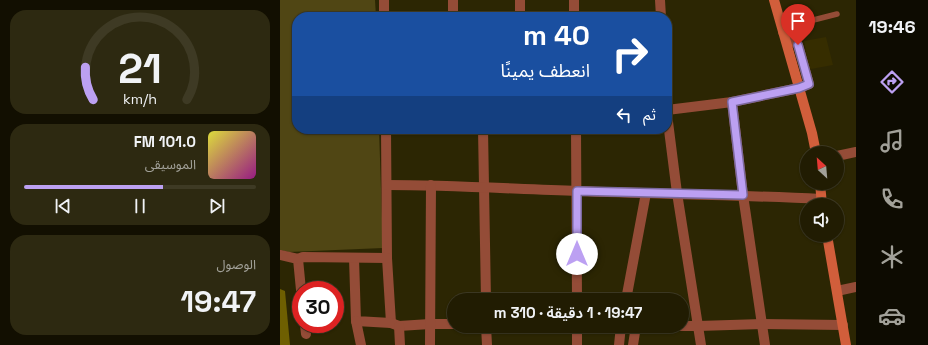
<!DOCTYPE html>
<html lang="ar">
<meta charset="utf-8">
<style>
:root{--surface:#211c02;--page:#2d2911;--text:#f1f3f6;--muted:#a2a199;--line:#3e3a24;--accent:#bca0f2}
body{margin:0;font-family:"Space Grotesk","Noto Sans Arabic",sans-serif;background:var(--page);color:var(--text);direction:rtl;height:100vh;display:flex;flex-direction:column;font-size:15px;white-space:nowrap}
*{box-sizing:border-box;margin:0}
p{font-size:13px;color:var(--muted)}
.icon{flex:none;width:22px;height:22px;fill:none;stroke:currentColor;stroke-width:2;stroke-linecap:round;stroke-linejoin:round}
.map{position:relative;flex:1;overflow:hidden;direction:ltr}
.drawer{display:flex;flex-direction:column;gap:10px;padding:10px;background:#120f01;width:280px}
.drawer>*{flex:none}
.top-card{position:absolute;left:12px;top:12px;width:380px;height:122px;border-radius:16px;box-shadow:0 1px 3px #0004,0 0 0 1px var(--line);direction:rtl;background:#1a4fa0;color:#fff;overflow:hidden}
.needle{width:26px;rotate:334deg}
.fabs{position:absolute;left:520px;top:146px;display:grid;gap:8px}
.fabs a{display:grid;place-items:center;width:44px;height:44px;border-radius:50%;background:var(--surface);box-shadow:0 1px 3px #0004,0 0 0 1px var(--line);font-size:20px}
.speed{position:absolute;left:12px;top:281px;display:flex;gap:8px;font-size:20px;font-weight:700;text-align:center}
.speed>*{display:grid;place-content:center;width:52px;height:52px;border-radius:50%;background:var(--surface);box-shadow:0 1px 3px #0004,0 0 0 1px var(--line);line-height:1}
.speed .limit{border:6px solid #d22;background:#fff;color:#111}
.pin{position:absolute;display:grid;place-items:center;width:34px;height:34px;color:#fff;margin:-41px -17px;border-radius:50% 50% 50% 0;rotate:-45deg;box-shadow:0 0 4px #0007}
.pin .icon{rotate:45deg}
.me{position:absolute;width:44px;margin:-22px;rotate:0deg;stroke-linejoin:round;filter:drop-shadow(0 0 3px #0008)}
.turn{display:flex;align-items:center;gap:14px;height:84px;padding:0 16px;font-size:18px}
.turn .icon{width:52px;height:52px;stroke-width:2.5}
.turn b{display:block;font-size:28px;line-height:34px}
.then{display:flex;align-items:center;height:38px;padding:0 16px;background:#0003;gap:8px;font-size:15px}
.big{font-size:30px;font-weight:600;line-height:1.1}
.drawer .tile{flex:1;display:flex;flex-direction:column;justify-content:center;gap:6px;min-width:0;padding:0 14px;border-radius:16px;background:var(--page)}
.drawer .dial{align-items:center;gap:0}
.dial svg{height:104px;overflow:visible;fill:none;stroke:var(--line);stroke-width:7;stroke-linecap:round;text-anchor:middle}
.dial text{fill:var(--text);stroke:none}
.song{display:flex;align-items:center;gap:12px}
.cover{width:48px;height:48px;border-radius:6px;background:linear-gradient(135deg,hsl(60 70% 55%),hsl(310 70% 35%))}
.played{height:4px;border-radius:2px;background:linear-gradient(90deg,var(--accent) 60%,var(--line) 60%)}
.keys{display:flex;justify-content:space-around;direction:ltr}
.trip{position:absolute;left:167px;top:293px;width:242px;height:40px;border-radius:20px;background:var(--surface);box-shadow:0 1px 3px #0004,0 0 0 1px var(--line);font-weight:600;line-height:40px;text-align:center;direction:rtl}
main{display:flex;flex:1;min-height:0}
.tab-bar{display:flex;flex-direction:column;width:72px;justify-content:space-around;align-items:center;background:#0d0b01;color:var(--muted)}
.tab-bar .icon{width:28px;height:28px}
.tab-bar .on{color:var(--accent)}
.tab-bar b{font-size:18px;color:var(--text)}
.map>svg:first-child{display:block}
.built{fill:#362d00}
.green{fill:#504614}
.forest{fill:#6e5f01}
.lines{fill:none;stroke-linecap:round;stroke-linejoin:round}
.lane{stroke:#944c37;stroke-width:5.5}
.street{stroke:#944c37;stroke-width:10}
.secondary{stroke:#d15e3b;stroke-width:10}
.route-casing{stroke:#7a689d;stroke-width:10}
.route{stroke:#bca0f2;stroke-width:7}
</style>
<main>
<nav class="tab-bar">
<b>19:46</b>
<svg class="icon on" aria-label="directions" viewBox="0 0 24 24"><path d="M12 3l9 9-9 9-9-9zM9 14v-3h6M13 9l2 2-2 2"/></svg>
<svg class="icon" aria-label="music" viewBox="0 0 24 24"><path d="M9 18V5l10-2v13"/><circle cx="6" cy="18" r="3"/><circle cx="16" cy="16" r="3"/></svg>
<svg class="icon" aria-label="phone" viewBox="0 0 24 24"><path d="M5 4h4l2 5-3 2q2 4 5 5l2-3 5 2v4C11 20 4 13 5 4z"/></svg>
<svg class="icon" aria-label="climate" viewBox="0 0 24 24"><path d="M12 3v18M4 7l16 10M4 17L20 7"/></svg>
<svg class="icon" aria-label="car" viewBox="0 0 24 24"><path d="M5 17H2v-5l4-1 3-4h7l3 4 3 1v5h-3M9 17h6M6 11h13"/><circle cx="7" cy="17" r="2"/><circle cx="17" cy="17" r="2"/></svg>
</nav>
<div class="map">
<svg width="576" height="345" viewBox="0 0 576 345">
<rect width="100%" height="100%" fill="#2c2603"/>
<polygon class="built" points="546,37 553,65 531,69 529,67 524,41"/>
<polygon class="green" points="0,0 95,0 96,17 17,17 17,129 99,129 103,248 9,252 0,250"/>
<polygon class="forest" points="0,289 5,291 10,345 0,345"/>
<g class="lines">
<polyline class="lane" points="502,28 557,14"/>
<g class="street">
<polyline points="104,0 104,17"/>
<polyline points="173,0 173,17"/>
<polyline points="240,0 240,17"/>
<polyline points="294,0 294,17"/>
<polyline points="380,0 381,17"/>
<polyline points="452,102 463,195 485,345"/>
<polyline points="387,110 452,102 519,88 529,84 518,45 503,32"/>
<polyline points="387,114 397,193 421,345"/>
<polyline points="106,129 107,258 111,323"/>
<polyline points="203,129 206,300"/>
<polyline points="296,129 297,300"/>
<polyline points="557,156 576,152"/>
<path d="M 107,185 C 171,185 234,189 298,191 C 379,194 460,195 541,199"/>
<polyline points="0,255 18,259 21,290"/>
<polyline points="74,258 76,321 111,323 119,326 150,324 174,324"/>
<polyline points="18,259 23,257 107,258"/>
<polyline points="557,291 576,287"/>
<polyline points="346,300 366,193"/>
<polyline points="76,321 81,345"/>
<polyline points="25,324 26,334"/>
<polyline points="119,326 120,345"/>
<polyline points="206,326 207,345"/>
<polyline points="354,326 418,326 482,324 563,325"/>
<polyline points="150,345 151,185"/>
<polyline points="297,345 297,326"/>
<polyline points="339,345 341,326"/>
<polyline points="353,345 356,326"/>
</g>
<g class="secondary">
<polyline points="494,0 532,133 536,153"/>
<polyline points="540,183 542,205"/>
<polyline points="547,235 566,345"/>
</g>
</g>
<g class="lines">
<g class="route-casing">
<polyline id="route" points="297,254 297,191 463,195 452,102 519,88 529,84 518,45"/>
</g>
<use href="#route" class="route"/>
</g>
</svg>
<div class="fabs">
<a><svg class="needle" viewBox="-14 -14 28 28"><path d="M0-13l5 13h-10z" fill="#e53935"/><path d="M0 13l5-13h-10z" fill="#a2a199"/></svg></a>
<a><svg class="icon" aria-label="sound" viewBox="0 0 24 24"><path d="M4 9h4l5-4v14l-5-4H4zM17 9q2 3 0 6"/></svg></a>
</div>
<div class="speed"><div class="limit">30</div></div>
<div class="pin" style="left:518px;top:45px;background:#d93025"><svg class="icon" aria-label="arrive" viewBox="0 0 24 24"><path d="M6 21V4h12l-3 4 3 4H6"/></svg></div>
<svg class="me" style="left:297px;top:254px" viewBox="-20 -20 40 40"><circle r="19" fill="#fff"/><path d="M0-13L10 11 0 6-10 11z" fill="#bca0f2"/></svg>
<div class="trip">19:47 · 1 دقيقة · 310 m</div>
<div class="top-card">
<div class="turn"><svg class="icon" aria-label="right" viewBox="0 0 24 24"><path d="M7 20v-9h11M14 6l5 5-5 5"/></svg><div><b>40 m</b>انعطف يمينًا</div></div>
<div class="then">ثم<svg class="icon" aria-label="left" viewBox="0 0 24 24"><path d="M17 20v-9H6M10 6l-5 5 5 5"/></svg></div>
</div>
</div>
<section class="drawer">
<div class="tile dial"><svg viewBox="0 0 100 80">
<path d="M14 69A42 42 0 1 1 86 69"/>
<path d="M14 69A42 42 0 0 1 8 44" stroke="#bca0f2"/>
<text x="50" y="56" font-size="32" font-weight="700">21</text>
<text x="50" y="72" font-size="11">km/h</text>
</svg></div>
<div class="tile">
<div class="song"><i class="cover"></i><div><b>101.0 FM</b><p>الموسيقى</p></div></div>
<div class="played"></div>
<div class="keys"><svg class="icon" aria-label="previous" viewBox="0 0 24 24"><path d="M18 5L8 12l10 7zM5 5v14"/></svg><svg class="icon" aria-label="pause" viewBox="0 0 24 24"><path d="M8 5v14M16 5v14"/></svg><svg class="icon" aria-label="next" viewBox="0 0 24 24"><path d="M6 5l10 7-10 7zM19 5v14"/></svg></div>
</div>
<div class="tile"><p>الوصول</p><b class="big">19:47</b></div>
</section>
</main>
